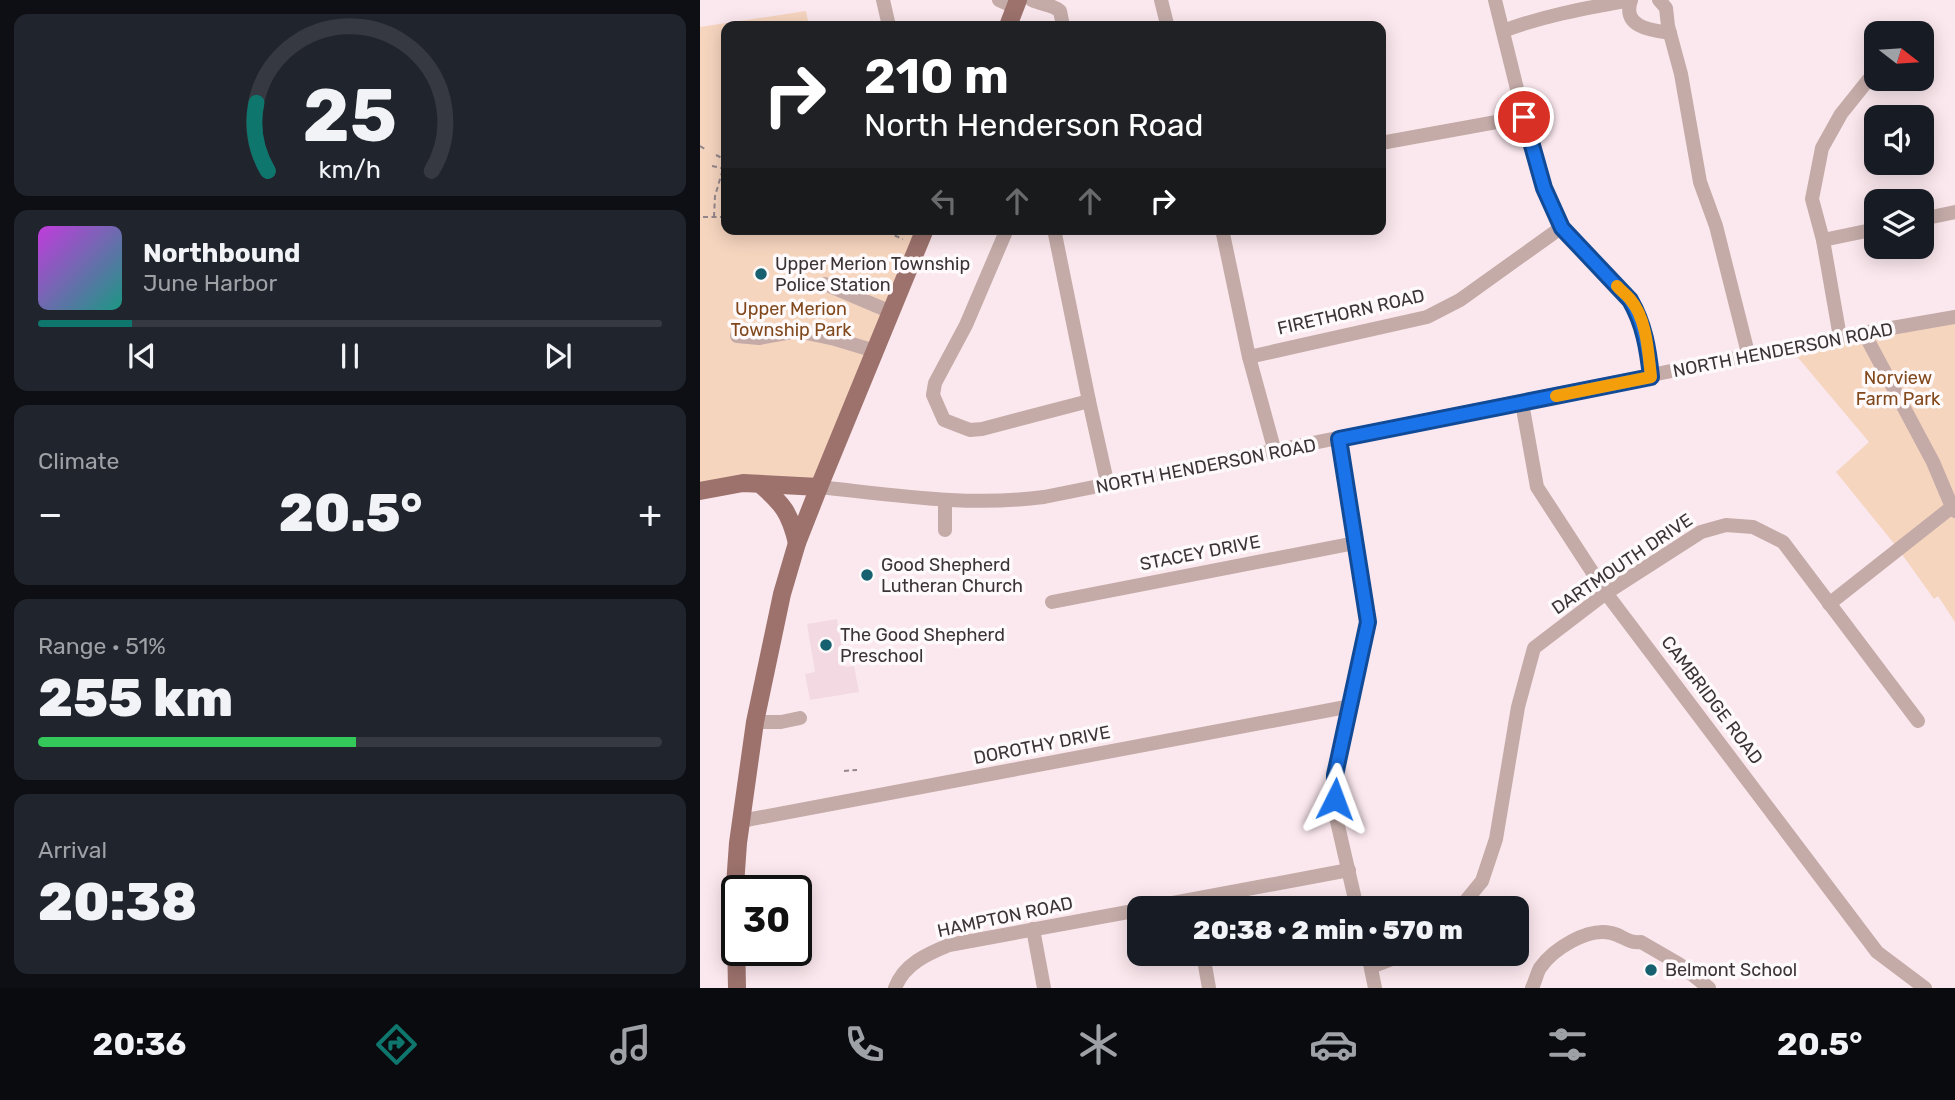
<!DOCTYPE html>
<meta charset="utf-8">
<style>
:root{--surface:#171b24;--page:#20242c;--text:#f1f3f6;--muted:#9ea1a6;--line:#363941;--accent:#0f766e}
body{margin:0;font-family:Rubik,sans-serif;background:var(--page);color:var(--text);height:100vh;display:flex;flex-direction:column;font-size:26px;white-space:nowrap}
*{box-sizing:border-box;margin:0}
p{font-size:23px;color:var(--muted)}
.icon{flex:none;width:38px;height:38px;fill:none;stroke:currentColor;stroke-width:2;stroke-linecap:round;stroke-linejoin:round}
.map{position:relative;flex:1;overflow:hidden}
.sheet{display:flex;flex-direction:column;gap:14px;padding:14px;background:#0d0f14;width:700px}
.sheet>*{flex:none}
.banner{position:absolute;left:21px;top:21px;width:665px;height:214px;border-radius:14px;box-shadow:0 4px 18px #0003;background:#202124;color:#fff;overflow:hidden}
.needle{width:46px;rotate:107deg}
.fabs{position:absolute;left:1164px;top:21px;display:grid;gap:14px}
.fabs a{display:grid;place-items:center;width:70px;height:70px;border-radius:14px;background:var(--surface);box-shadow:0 4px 18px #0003;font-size:35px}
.speed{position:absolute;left:21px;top:875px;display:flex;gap:14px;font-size:35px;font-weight:700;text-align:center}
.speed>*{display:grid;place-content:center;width:91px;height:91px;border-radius:50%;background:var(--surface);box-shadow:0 4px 18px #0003;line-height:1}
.speed .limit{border:4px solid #111;border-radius:10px;background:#fff;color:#111}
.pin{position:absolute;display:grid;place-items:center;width:60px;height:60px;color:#fff;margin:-30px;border:4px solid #fff;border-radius:50%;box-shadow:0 2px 7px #0007}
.me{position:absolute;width:77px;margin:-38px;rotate:3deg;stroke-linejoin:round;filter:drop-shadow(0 0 5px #0008)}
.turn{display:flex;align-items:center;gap:24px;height:147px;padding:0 28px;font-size:32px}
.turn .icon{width:91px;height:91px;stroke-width:2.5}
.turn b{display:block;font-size:49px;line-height:60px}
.lanes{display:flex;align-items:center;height:66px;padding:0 28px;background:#0003;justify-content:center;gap:35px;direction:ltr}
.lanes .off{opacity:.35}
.big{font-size:52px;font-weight:800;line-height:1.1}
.sheet .card{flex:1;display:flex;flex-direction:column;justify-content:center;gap:10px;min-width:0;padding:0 24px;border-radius:14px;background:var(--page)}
.sheet .dial{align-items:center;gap:0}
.dial svg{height:182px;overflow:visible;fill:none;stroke:var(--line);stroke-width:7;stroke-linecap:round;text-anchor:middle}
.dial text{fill:var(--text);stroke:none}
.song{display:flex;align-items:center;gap:21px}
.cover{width:84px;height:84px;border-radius:10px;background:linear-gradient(135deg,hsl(290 70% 55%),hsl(170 70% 35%))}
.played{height:7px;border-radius:4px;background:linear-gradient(90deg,var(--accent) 15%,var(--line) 15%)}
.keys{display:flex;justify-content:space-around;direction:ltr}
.heat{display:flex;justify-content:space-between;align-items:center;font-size:38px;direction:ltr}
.charge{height:10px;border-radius:5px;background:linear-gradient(90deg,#34c759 51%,var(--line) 0)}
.trip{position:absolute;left:427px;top:896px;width:402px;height:70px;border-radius:14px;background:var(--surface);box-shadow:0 4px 18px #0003;font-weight:800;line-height:70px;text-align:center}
.tab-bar{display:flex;height:112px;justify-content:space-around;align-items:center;background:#090b0e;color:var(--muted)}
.tab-bar .icon{width:49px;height:49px}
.tab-bar .active{color:var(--accent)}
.tab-bar b{font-size:32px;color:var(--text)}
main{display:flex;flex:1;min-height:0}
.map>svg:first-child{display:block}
.built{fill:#f3dae2}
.green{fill:#f6d5bf}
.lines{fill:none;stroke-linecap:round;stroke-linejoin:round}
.path{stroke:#94878b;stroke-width:2;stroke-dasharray:5 3.5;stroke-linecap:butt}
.minor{stroke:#c4aba8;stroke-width:14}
.major{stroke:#9d726d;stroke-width:18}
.route-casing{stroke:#114b97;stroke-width:18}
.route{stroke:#1a73e8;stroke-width:12}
.slow{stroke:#f59e0b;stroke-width:12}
.poi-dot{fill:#17606f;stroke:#fefafb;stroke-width:2.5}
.labels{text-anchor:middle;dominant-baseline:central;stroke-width:7;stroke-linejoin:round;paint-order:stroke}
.poi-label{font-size:18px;fill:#3b3436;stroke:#fefafb;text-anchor:start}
.park-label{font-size:18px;fill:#80481c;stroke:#fefafb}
.street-label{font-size:18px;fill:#3b3436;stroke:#fefafb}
</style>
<main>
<section class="sheet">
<div class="card dial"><svg viewBox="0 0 100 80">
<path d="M14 69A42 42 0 1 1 86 69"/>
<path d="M14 69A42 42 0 0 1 9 39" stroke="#0f766e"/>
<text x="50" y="56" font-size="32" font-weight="700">25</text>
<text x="50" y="72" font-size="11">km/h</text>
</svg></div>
<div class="card">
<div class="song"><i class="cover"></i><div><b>Northbound</b><p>June Harbor</p></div></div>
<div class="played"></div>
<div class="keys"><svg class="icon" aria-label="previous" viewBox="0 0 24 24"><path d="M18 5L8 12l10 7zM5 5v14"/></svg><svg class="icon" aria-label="pause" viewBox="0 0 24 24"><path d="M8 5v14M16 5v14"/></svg><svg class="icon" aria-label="next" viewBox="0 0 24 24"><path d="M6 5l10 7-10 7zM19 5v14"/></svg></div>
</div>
<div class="card"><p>Climate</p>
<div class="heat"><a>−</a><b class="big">20.5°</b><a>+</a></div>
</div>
<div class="card"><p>Range · 51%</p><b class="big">255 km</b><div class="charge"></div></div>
<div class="card"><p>Arrival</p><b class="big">20:38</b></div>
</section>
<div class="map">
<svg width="1255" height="988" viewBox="0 0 1255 988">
<rect width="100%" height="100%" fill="#fbe8ee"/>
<polygon class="built" points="137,619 145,667 154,666 159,692 110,700 105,674 115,672 107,624"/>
<g class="green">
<polygon points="106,11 109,26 26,26 26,229 225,229 119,487 0,491 0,27"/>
<polygon points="1255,318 1255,622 1238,596 1234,599 1196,546 1136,472 1169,442 1090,348"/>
</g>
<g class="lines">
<g class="path">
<polyline points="0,146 5,149"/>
<polyline points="16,155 26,160"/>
<polyline points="12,166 26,169"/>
<polyline points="3,217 21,217 26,214"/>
<polyline points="14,217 15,196 23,169"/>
<polyline points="179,229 203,239"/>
<polyline points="144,771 157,770"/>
</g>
<g class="minor">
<polyline points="183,0 189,26"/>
<polyline points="299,0 315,7"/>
<path d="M 332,0 C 342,5 352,4 360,11 L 363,26"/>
<polyline points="461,0 467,24"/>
<polyline points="795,0 824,117 849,202 862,227 931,300 946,337 951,377"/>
<path d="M 931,0 C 922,27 950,30 970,33"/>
<polyline points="959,0 966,8 968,26 981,74 1000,182 1016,226 1049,357"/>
<path d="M 803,31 C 845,15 887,8 931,0"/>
<polyline points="681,143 824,117"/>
<polyline points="1222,219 1255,212"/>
<polyline points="307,229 266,325 235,383 233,395 244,420 270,430 282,429 389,401 354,229"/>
<polyline points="522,229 549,357 575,452"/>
<polyline points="1123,240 1176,229"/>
<polyline points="125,284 191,312"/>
<polyline points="1164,333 1233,462 1252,507"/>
<polyline points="37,336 59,338 97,331 135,339 175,351"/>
<polyline points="1140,337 1123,240 1112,199 1122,148 1141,114 1169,79"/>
<polyline points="549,357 727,317 760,300 862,227"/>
<polyline points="389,401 408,486"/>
<polyline points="822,403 837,487 906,593 1177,952 1225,988"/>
<polyline points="639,439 668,623 635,775 636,817 657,908"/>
<path d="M 119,487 C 195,495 268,507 344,497 L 1140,337 L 1255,317"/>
<polyline points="245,501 245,530"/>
<polyline points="352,602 655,543"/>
<polyline points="1129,604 1252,507 1255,511"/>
<polyline points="55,722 81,722 100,718"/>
<polyline points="41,821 651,706"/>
<polyline points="446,908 649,870"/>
<polyline points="760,908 782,881 796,839 818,707 834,648 906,593 1001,532 1026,525 1053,527 1083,542 1218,721"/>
<polyline points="333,929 344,988"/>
<polyline points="503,954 509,988"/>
<polyline points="668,954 675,988"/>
<polyline points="671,967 705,954"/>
<path d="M 195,988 C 204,964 227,954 249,945 L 439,910"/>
<path d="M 832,988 C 835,982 837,973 840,968 C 853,949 888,927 911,933 C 922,935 929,944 941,942 L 979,964 L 1009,988"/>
</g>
<g class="major">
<polyline points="308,26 318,0"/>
<path d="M 60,484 C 83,504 90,513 97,543"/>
<polyline points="0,491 43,483 119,487"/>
<polyline points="37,988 35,885 38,843 55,722 82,594 97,543 119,487 225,229"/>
</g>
</g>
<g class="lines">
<g class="route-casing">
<path id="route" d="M 635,799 L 635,775 L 668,622 L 639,439 L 951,377 C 948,349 944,324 930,300 L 862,228 L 844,188 L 824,117"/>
</g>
<use href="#route" class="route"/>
<path class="slow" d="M 856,396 L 951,377 C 948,351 947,319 930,299 C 926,294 921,291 917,286"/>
</g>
<g class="poi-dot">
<circle cx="61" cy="274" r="7"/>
<circle cx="167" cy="575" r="7"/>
<circle cx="126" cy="645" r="7"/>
<circle cx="951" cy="970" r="7"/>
</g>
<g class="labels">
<g class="poi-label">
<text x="75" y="264">Upper Merion Township<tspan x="75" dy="21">Police Station</tspan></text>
<text x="181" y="565">Good Shepherd<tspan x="181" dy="21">Lutheran Church</tspan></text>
<text x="140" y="635">The Good Shepherd<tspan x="140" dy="21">Preschool</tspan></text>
<text x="965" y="970">Belmont School</text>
</g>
<g class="park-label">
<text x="91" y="309">Upper Merion<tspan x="91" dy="21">Township Park</tspan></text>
<text x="1198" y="378">Norview<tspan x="1198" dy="21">Farm Park</tspan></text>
</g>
<g class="street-label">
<text transform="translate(651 312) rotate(-13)">FIRETHORN ROAD</text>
<text transform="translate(1083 350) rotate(-11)">NORTH HENDERSON ROAD</text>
<text transform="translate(506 466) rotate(-11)">NORTH HENDERSON ROAD</text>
<text transform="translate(500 553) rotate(-11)">STACEY DRIVE</text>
<text transform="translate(922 564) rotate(-34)">DARTMOUTH DRIVE</text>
<text transform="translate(1012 700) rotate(53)">CAMBRIDGE ROAD</text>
<text transform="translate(342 745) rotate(-11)">DOROTHY DRIVE</text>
<text transform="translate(305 917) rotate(-12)">HAMPTON ROAD</text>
</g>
</g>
</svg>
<div class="fabs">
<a><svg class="needle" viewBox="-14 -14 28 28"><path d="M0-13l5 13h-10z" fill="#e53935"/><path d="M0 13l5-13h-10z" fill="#9ea1a6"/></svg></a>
<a><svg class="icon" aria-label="sound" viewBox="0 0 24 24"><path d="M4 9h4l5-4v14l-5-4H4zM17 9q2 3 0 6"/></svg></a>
<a><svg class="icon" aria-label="layers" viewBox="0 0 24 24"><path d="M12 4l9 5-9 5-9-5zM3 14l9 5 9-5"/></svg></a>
</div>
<div class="speed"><div class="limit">30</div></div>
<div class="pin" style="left:824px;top:117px;background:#d93025"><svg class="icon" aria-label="arrive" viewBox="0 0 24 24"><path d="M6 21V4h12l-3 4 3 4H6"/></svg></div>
<svg class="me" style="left:635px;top:799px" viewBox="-20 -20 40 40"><path d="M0-17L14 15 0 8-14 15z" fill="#1a73e8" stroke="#fff" stroke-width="4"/></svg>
<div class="trip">20:38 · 2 min · 570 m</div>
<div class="banner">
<div class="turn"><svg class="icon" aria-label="right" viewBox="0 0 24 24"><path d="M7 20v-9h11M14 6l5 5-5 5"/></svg><div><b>210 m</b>North Henderson Road</div></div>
<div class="lanes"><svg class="icon off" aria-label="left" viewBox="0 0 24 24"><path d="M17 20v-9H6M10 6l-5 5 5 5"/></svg><svg class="icon off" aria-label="ahead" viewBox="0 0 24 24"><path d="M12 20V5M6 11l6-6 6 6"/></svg><svg class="icon off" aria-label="ahead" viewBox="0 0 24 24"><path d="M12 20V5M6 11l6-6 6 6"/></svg><svg class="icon" aria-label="right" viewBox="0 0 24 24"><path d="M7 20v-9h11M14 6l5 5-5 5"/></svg></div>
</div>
</div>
</main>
<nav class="tab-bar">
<b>20:36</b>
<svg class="icon active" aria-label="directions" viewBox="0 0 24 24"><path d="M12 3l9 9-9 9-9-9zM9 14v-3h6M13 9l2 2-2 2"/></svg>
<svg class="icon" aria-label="music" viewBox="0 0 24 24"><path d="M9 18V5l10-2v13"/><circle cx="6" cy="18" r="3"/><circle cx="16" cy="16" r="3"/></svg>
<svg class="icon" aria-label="phone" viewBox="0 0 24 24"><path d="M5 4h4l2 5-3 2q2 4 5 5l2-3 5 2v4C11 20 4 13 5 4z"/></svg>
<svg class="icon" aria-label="climate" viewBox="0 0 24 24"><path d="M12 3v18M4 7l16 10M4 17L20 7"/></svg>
<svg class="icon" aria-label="car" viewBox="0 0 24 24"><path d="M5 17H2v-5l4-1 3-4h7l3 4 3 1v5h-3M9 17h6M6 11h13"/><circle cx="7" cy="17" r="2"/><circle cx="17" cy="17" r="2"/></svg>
<svg class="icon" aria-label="filters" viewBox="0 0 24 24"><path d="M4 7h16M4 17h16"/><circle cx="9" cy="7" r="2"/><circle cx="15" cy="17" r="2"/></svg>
<b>20.5°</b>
</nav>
